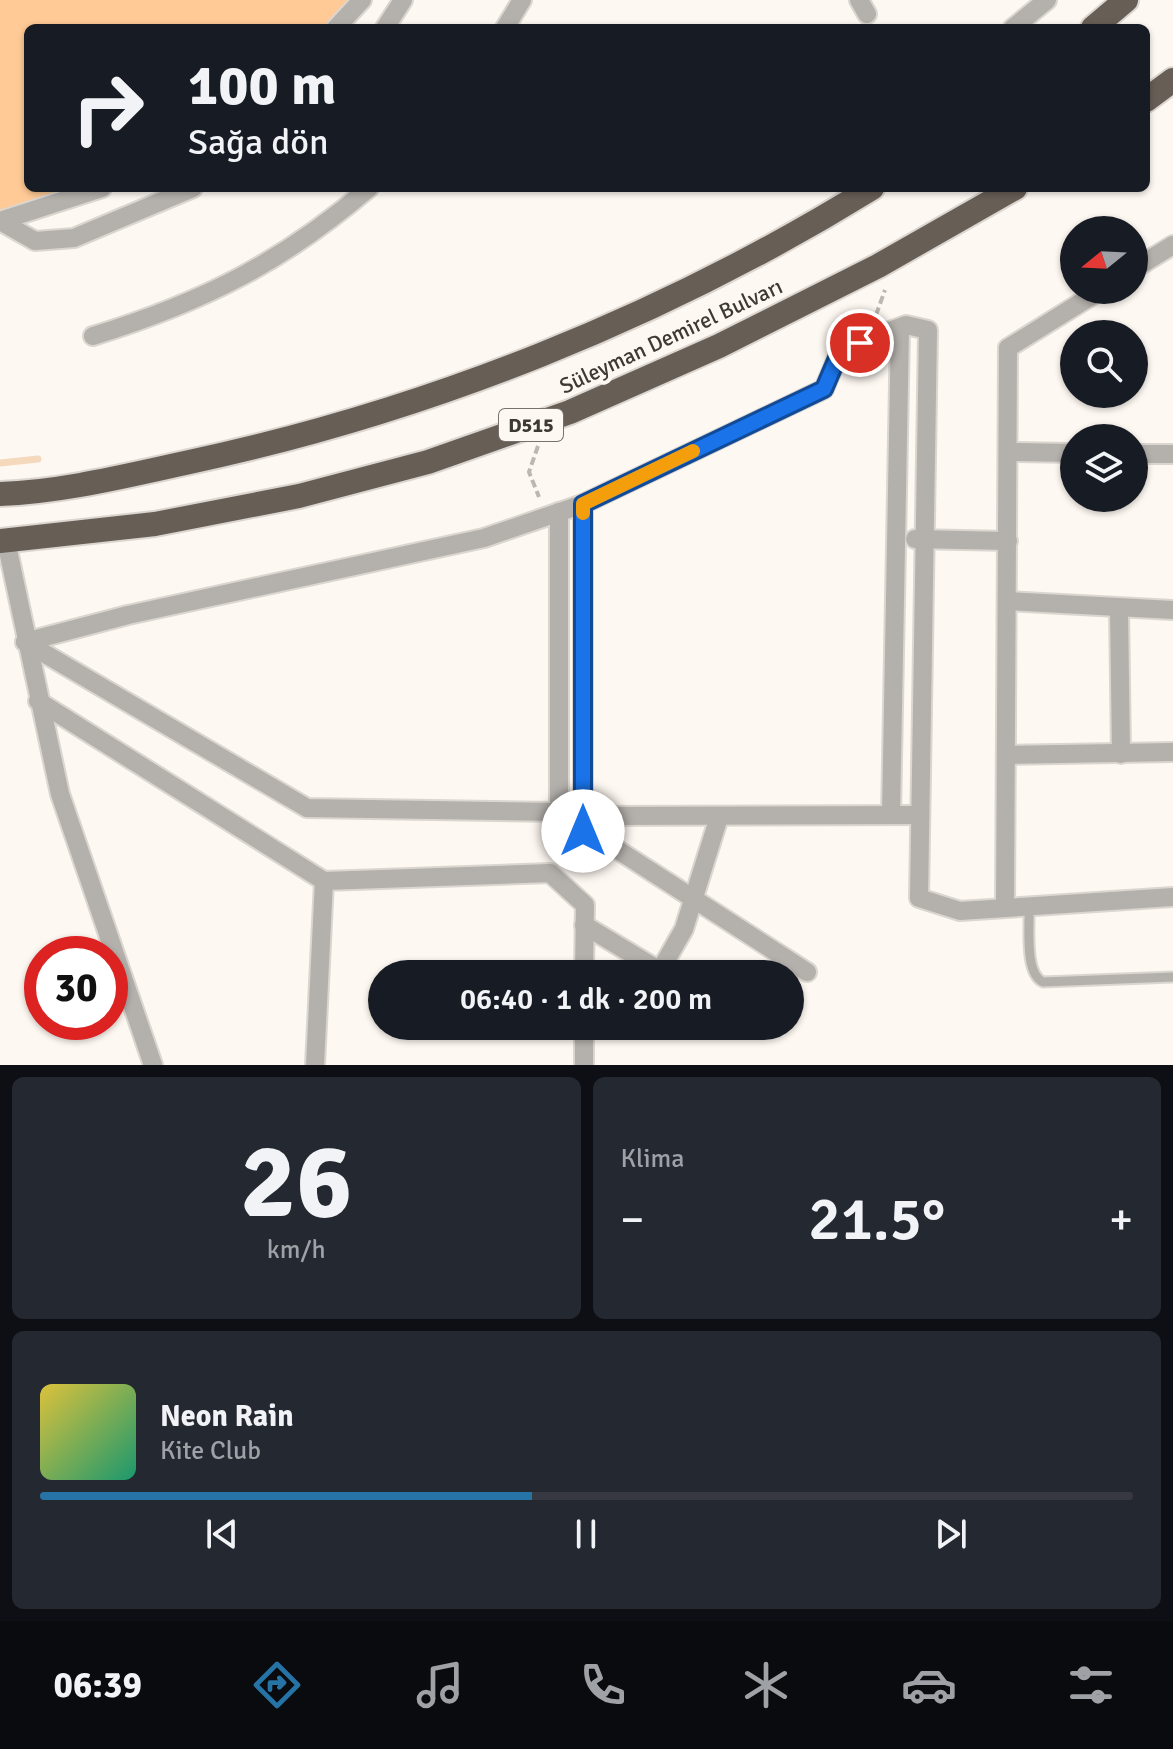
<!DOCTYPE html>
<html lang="tr">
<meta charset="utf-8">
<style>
:root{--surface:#171b24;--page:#242831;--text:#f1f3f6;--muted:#9ea1a6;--line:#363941;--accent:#2673a5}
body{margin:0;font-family:Signika,sans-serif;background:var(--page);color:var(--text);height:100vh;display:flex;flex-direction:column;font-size:30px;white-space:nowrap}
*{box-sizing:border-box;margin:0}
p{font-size:26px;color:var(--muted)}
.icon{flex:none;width:44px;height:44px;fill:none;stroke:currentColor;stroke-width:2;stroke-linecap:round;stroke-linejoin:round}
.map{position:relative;height:1065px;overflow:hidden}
.sheet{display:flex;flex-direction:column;gap:12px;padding:12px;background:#0d0f14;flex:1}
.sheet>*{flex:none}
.guide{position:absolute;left:24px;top:24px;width:1126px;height:168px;border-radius:12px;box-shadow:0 2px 6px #0004;background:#171b24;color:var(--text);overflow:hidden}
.needle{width:52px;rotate:252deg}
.controls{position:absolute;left:1060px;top:216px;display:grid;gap:16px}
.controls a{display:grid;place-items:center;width:88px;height:88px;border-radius:50%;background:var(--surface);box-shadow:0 2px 6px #0004;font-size:40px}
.speed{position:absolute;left:24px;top:936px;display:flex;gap:16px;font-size:40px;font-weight:700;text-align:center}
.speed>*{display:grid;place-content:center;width:104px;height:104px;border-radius:50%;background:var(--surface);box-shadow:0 2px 6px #0004;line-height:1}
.speed .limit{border:12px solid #d22;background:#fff;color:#111}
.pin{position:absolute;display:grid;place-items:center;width:68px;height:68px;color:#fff;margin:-34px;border:4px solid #fff;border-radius:50%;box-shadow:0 2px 8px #0007}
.me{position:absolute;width:88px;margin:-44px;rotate:0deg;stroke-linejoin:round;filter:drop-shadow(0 0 6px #0008)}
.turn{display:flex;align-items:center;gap:28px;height:168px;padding:0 32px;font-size:36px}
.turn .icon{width:104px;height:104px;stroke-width:2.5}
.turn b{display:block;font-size:56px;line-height:68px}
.big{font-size:60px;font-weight:600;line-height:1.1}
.sheet .widget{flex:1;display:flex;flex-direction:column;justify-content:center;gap:12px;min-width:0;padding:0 28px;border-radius:12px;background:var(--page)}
.sheet .dial{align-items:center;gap:0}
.dial b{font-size:104px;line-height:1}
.song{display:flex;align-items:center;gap:24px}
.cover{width:96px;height:96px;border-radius:12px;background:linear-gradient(135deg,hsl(50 70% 55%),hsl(160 70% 35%))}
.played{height:8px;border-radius:4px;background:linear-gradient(90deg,var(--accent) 45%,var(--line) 45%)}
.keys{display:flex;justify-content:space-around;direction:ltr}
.heat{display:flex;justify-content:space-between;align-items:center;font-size:44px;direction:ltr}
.sheet .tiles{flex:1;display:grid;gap:12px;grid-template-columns:1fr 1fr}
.widget:last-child{grid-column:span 2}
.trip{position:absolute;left:368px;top:960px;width:436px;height:80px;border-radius:40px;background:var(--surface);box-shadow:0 2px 6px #0004;font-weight:600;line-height:80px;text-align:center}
.tabs{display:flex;height:128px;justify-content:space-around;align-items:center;background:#090b0e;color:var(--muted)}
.tabs .icon{width:56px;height:56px}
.tabs .active{color:var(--accent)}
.tabs b{font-size:36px;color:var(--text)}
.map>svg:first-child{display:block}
.green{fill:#ffca96}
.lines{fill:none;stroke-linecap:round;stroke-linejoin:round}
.stream{stroke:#f5d9bd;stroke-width:7}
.lane-casing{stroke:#dbd6d0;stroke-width:13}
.street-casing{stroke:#dbd6d0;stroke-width:22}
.highway-casing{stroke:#dbd6d0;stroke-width:28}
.path{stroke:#bcb7b2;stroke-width:4;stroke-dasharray:8 4;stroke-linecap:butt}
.lane{stroke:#b4b0ac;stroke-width:9}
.street{stroke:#b4b0ac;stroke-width:18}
.highway{stroke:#675e56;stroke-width:24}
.route-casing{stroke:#114b97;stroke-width:20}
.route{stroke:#1a73e8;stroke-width:14}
.slow{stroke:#f59e0b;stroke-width:14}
.labels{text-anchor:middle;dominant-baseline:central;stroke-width:8;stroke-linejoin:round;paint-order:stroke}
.shield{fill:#fef8f2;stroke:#77726e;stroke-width:2}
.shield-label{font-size:20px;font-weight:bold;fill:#3d3935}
.street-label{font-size:22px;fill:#3d3935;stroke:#fef8f2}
</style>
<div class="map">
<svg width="1173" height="1065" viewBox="0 0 1173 1065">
<rect width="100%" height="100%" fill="#fef8f2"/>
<polygon class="green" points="0,0 362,0 336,28 28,28 28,188 102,188 0,221"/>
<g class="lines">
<polyline class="stream" points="0,463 38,459"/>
<g class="lane-casing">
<path id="lane" d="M 1029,906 C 1030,926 1024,973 1043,982 L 1173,977"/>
</g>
<g class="street-casing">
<g id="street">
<polyline points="859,0 867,14"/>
<polyline points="336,28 362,0"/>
<polyline points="385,28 403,0"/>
<polyline points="505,28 522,0"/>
<polyline points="1013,28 1047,0"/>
<polyline points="0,221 35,241 74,238 193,188"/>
<polyline points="0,221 102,188"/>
<polyline points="1134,269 1173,245"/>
<path d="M 93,336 C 203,302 281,263 369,188"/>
<polyline points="1008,452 1074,453"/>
<polyline points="1134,454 1173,454"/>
<polyline points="583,504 583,824"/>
<polyline points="559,512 559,812"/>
<polyline points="915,539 1008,541"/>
<polyline points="6,541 60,794 153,1065"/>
<polyline points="1007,601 1173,610"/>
<polyline points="1119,608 1121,754"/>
<polyline points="25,642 128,615 484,538 583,504 824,389 841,349 906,325 928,330 919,898 960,911 1173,897"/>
<polyline points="25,642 307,808 559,812 807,972"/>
<polyline points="38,701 324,881 550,873 585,905 584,974"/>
<polyline points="1006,755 1173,752"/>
<polyline points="891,815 900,329"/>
<polyline points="583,816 920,815"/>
<polyline points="1005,908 1008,348 1101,290"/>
<polyline points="584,925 660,971 684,929 719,817"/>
<polyline points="584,1026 584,1065"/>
<polyline points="315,1065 324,881"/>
</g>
</g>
<g class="highway-casing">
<g id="highway">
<polyline points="1093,28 1126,0"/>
<polyline points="1146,100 1173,80"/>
<path d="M 0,494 C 61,492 125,476 185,463 C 426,412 662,318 872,188"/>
<polyline points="0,541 155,524 299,496 428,462 570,412 719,346 878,266 1015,188"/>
</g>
</g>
<g class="path">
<polyline points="876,315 885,290"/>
<polyline points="538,446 529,472 539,497"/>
</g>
<use href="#lane" class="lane"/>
<use href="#street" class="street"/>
<use href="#highway" class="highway"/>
</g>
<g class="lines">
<g class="route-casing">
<polyline id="route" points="583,831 583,504 824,389 841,349 860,343"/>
</g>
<use href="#route" class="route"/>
<polyline class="slow" points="583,513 583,504 693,451"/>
</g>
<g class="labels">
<rect class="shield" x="499" y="409" width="64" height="32" rx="6"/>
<g class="shield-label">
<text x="531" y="425">D515</text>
</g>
<g class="street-label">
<text transform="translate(671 336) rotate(-25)">Süleyman Demirel Bulvarı</text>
</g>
</g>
</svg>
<div class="controls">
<a><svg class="needle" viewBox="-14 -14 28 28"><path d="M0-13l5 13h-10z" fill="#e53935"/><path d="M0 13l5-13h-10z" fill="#9ea1a6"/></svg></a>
<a><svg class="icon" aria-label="search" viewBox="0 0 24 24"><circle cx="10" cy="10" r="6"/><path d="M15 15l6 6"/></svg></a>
<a><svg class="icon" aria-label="layers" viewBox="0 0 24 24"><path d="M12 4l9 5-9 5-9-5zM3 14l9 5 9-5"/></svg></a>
</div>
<div class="speed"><div class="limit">30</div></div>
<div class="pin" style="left:860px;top:343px;background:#d93025"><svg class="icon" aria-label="arrive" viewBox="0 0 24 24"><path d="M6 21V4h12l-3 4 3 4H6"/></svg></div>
<svg class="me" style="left:583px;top:831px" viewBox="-20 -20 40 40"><circle r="19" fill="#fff"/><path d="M0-13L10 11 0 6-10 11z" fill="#1a73e8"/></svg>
<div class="trip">06:40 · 1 dk · 200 m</div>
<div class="guide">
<div class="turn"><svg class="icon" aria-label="right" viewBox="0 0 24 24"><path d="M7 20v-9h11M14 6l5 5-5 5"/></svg><div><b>100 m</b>Sağa dön</div></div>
</div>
</div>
<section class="sheet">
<div class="tiles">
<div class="widget dial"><b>26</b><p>km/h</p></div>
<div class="widget"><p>Klima</p>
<div class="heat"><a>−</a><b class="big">21.5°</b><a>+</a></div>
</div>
<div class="widget">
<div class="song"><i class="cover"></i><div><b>Neon Rain</b><p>Kite Club</p></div></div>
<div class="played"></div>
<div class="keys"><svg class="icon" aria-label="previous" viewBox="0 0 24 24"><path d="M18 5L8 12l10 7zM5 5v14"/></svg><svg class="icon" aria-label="pause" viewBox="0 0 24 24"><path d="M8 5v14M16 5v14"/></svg><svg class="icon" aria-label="next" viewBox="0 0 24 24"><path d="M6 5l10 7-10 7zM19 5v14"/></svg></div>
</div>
</div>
</section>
<nav class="tabs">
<b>06:39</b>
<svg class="icon active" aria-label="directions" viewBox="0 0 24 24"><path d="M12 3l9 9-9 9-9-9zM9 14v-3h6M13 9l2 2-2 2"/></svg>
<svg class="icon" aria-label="music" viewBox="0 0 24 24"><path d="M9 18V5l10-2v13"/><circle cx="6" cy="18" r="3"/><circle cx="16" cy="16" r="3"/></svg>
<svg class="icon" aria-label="phone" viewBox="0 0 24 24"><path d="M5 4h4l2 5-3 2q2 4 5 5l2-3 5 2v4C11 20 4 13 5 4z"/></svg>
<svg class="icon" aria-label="climate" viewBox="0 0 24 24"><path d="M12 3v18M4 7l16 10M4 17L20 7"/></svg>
<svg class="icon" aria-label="car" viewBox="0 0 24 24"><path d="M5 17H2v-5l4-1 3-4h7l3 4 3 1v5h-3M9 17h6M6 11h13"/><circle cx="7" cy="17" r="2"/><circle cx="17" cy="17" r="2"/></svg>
<svg class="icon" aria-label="filters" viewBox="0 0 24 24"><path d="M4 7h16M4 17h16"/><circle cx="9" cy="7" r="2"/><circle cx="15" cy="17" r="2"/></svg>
</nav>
